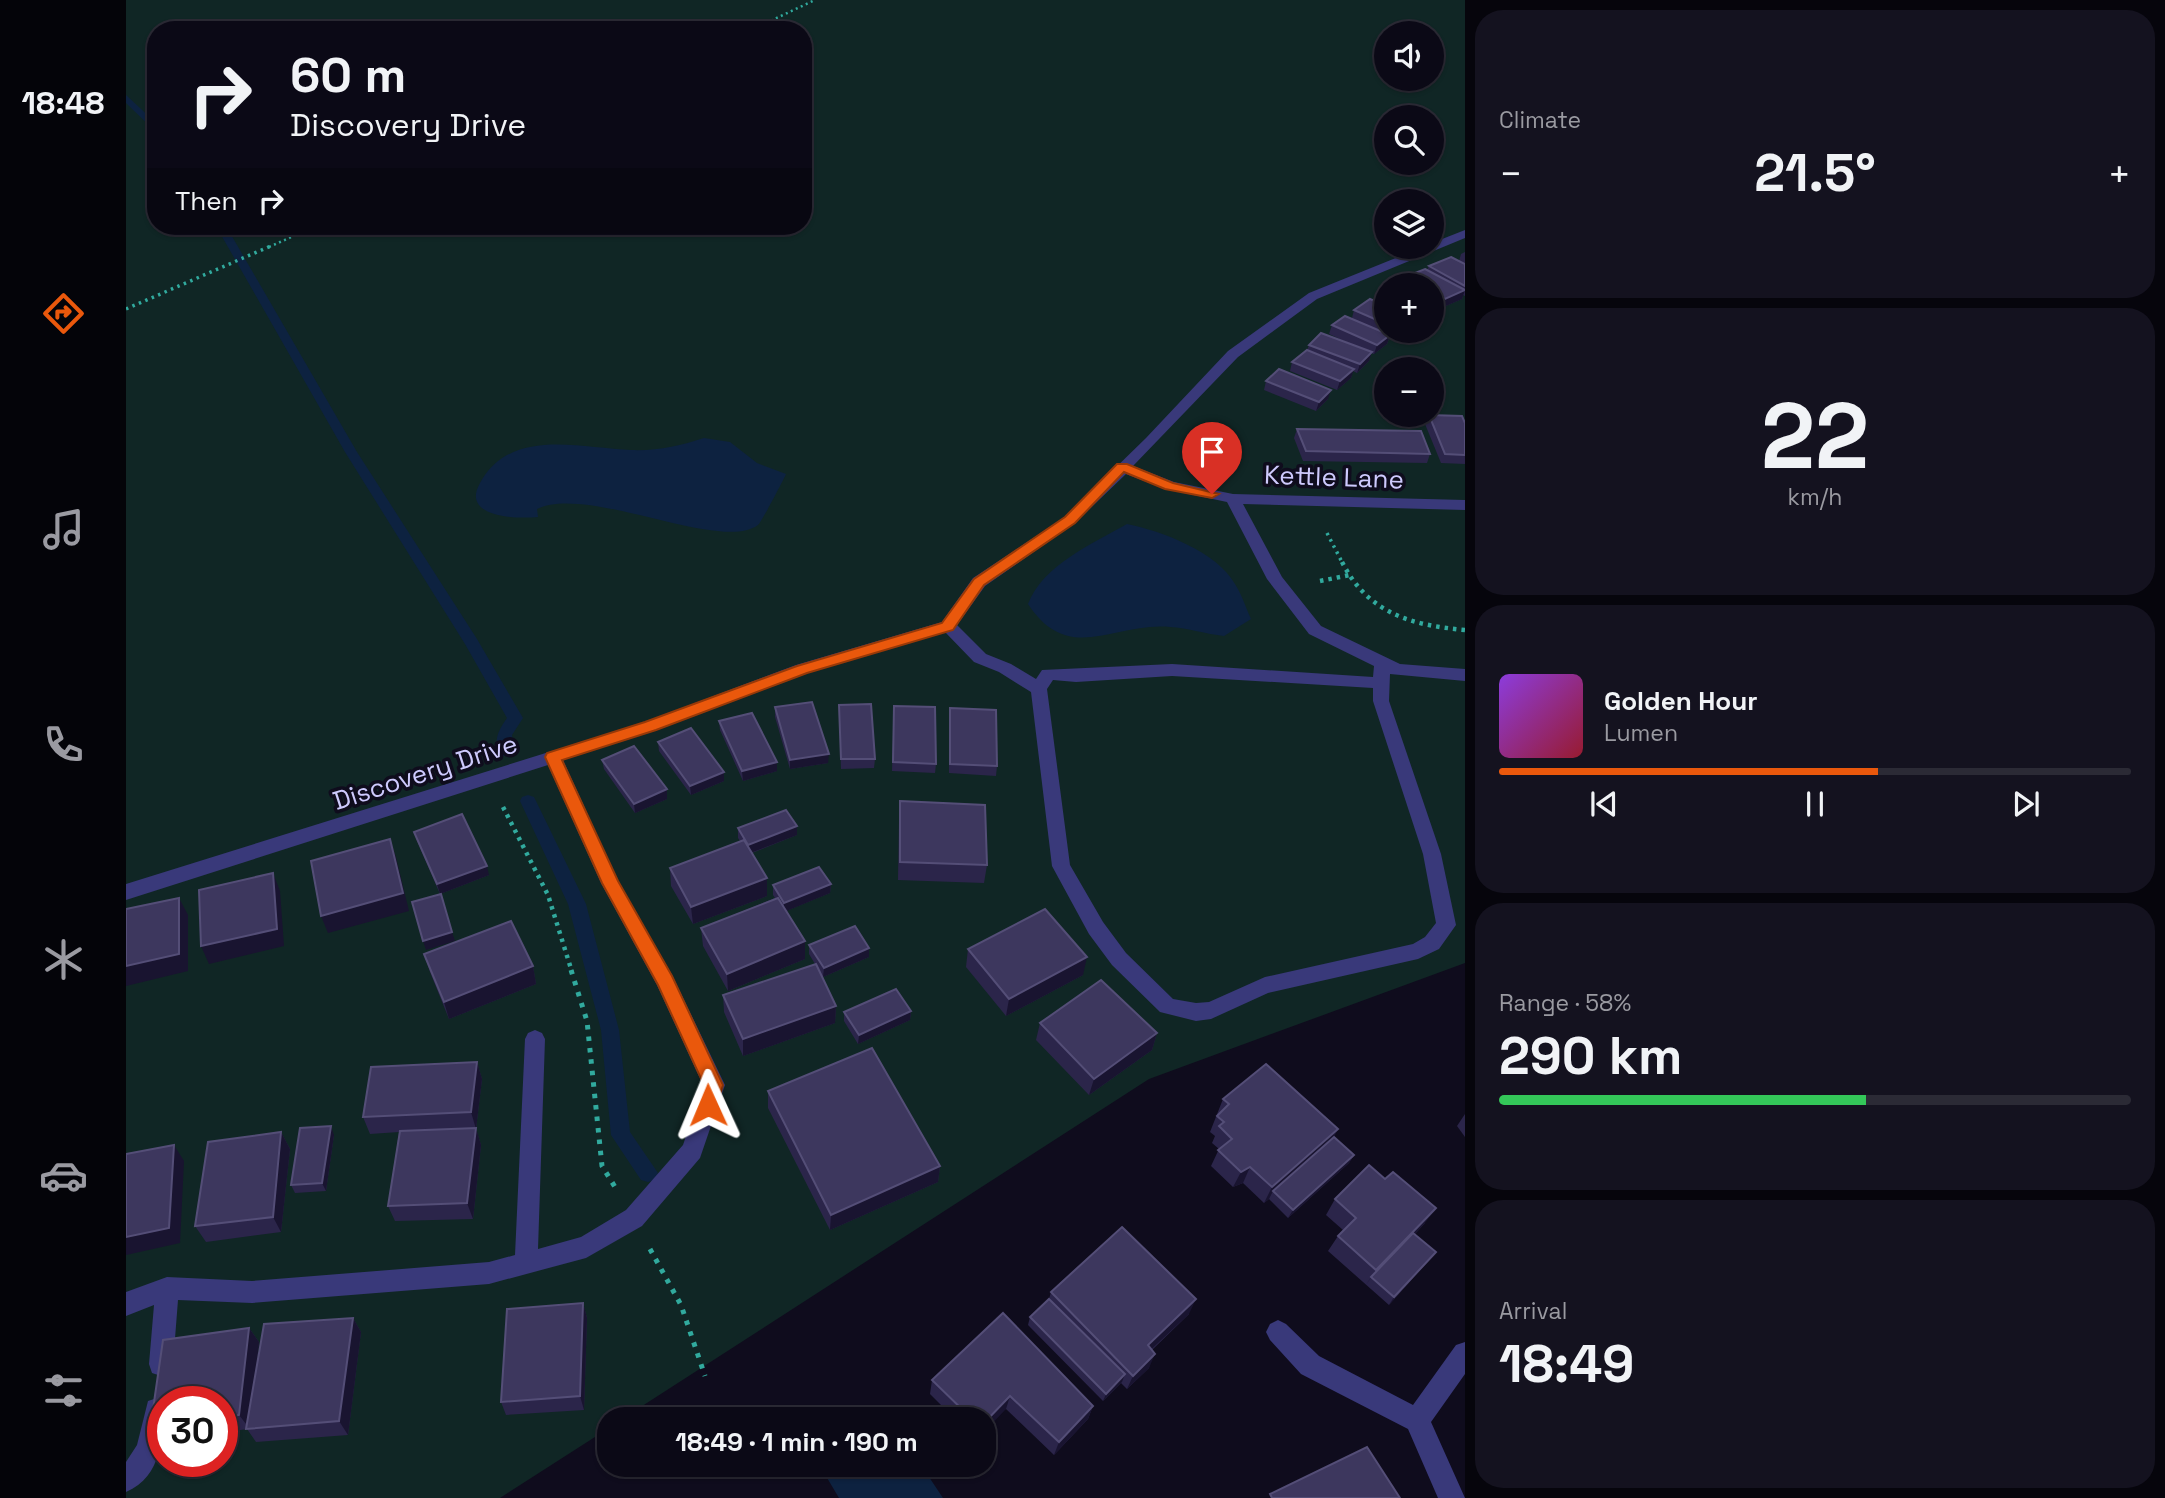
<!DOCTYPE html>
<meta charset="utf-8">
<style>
:root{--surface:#0b0916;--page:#14121f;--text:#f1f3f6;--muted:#9a9aa1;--line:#2b2a35;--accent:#ea580c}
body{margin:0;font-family:"Space Grotesk",sans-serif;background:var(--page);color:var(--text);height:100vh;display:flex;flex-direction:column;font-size:26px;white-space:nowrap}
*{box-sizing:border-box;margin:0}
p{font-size:23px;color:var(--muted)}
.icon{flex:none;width:38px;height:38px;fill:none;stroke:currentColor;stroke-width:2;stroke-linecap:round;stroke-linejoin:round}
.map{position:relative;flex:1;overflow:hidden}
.details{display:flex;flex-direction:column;gap:10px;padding:10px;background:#06050c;width:700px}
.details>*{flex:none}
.banner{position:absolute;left:21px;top:21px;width:665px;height:214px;border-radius:28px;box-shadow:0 2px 5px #0004,0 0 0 2px var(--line);background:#0b0916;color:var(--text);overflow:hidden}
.buttons{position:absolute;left:1248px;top:21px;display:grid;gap:14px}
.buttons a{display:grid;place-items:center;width:70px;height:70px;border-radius:50%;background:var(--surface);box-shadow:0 2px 5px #0004,0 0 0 2px var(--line);font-size:35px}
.speed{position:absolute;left:21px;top:1386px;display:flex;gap:14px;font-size:35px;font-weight:700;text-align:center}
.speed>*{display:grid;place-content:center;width:91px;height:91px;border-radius:50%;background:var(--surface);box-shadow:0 2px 5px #0004,0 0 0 2px var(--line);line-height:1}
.speed .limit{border:10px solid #d22;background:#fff;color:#111}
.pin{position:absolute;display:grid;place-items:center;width:60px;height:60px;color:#fff;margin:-72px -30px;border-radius:50% 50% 50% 0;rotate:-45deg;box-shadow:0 0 7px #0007}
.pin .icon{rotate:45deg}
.me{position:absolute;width:77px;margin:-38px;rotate:359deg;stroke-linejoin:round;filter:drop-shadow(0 0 5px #0008)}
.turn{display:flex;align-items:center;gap:24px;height:147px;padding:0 28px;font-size:32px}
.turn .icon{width:91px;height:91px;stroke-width:2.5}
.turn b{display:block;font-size:49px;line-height:60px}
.then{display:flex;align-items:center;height:66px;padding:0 28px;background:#0003;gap:14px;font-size:26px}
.big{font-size:52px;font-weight:700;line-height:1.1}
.details .tile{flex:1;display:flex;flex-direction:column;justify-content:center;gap:10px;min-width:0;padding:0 24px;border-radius:28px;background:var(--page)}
.details .dial{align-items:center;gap:0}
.dial b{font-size:91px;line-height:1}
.song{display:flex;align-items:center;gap:21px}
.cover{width:84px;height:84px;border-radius:10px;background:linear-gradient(135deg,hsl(270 70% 55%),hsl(350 70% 35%))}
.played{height:7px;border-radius:4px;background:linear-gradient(90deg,var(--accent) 60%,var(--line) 60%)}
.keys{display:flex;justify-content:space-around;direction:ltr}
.heat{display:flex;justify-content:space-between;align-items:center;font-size:38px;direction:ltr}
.charge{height:10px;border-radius:5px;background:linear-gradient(90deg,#34c759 58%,var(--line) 0)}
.trip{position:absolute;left:471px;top:1407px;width:399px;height:70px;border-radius:28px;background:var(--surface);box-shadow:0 2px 5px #0004,0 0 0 2px var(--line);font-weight:700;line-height:70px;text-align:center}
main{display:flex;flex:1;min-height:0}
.tabs{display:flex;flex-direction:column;width:126px;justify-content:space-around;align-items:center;background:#040409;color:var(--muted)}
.tabs .icon{width:49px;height:49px}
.tabs .current{color:var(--accent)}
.tabs b{font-size:32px;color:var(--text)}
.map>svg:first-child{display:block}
.green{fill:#102625;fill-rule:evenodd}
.water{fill:#0d2240}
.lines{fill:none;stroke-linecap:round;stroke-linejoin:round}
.stream{fill:#0d2240;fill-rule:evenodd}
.path-far3{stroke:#31aa9e;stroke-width:2.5;stroke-dasharray:2 3.5;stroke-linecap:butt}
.path-far2{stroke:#31aa9e;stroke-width:3.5;stroke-dasharray:2.5 4.5;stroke-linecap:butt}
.path-far1{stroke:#31aa9e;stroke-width:4.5;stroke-dasharray:3.5 5;stroke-linecap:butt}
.path{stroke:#31aa9e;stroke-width:5;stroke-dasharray:4.5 7;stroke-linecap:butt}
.minor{fill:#39397a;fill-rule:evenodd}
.wall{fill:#2b254a}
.shaded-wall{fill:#191430}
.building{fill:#3d375e;stroke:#544e77;stroke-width:2}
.route{fill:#ea580c;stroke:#983908;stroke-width:2}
.labels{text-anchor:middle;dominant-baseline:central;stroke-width:7;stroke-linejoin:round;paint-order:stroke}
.street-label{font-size:26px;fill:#cecafd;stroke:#0f0c1d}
</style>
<main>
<nav class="tabs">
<b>18:48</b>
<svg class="icon current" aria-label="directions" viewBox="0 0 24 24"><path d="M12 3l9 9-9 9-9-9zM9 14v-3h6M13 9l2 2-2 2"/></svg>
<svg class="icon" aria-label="music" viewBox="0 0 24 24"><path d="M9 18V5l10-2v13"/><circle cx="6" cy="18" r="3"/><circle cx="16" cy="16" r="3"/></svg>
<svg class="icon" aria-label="phone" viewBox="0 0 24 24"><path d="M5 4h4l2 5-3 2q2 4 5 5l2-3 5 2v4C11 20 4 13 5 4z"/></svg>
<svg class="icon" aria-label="climate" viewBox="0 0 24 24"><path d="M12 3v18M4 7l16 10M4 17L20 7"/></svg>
<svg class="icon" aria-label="car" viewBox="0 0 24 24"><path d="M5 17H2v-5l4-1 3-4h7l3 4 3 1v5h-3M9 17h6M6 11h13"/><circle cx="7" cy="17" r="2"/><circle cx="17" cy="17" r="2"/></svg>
<svg class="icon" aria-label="filters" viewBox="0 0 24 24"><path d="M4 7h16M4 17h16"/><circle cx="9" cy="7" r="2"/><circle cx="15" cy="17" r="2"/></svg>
</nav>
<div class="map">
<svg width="1339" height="1498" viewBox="0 0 1339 1498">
<rect width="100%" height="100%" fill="#0f0c1d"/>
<path class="green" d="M 0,0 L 1339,0 L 1339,963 L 1023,1079 L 496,1419 L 483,1419 L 483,1428 L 374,1498 L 0,1498 ZM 30,30 L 677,30 L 677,226 L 30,226 ZM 1260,33 L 1306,33 L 1306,79 L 1260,79 ZM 1260,117 L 1306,117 L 1306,163 L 1260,163 ZM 1260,201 L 1306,201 L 1306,247 L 1260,247 ZM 1260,285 L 1306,285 L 1306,331 L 1260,331 ZM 1260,369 L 1306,369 L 1306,415 L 1260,415 ZM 37,1402 L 96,1402 L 96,1461 L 37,1461 Z"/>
<g class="water">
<path d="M 578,438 L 604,442 L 631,463 L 660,474 C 658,479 635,523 632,525 C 595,553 461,484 411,509 L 412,517 C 392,519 334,518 354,483 C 385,427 453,448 505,450 C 531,451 554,446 578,438 Z"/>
<path d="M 1001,524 C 1036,531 1091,552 1109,584 C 1116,595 1120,608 1125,619 L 1098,636 C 1080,634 1062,628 1044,627 C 987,622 943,666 902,604 C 917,565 966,544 1001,524 Z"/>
<polygon points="700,1465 795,1465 817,1498 713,1498 697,1471"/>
</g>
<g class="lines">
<g class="stream">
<polygon points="0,95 30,123 30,132 0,103"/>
<path d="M 90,226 L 100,226 L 231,452 L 351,639 L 397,718 L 386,735 L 388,752 L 386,756 L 374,756 C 367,740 372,731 381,718 L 339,644 L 219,452 Z"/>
<polygon points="402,795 408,797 410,801 460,904 493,1030 504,1132 532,1173 529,1180 522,1182 515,1180 485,1135 475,1030 442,904 394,801 396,797"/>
</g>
<g class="path-far3">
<polyline points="625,30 689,0"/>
<polyline points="143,247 190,226"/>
</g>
<g class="path-far2">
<polyline points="0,309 147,245"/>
<polyline points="1201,533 1217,564"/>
</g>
<g class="path-far1">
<path d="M 1216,562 C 1242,613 1284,625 1339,630"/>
<polyline points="1194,581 1224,575"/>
<polyline points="377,807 422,895 446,972"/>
</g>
<g class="path">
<polyline points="445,970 461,1021 476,1166 489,1187"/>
<polyline points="524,1249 555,1305 579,1376"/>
</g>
<g class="minor">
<path d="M 1339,230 L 1339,238 L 1191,299 L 1112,357 L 1007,466 L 1048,482 L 1107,494 L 1339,500 L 1339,510 L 1117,504 L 1156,577 L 1195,626 L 1274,664 L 1339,669 L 1339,681 L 1264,674 L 1263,701 L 1315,854 L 1330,925 L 1313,949 L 1292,959 L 1142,993 L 1085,1019 L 1070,1021 L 1034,1012 L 986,965 L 963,934 L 926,866 L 905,692 L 873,672 L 848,662 L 819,632 L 682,673 L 531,730 L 437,760 L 492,881 L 546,975 L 599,1085 L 574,1158 L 516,1226 L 460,1258 L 363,1284 L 126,1303 L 52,1300 L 47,1364 L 44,1373 L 35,1376 L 26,1373 L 23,1364 L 28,1305 L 0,1316 L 0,1292 L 41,1277 L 126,1281 L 363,1262 L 389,1255 L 399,1039 L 402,1033 L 409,1030 L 416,1033 L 419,1039 L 412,1249 L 455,1237 L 500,1210 L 557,1145 L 577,1085 L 531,985 L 475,883 L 422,765 L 0,900 L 0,884 L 519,722 L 670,665 L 816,622 L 847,578 L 939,517 L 1020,438 L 1102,351 L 1183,293 L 1297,247 L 1306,247 L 1306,243 ZM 1000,474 L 1039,489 L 1101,502 L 1141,579 L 1183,634 L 1248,666 L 1247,677 L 1046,664 L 916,670 L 910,679 L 885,664 L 860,654 L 831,625 L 859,586 L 949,523 ZM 1046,676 L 1247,688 L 1247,701 L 1297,854 L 1310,923 L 1299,937 L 1287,944 L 1139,977 L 1083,1002 L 1070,1003 L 1047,999 L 1000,953 L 977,922 L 944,865 L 921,689 L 927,680 L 950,682 Z"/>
<polygon points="1152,1320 1160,1324 1193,1356 1287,1405 1330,1345 1339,1342 1339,1374 1305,1422 1339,1498 1312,1498 1282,1429 1175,1374 1144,1340 1140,1332 1144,1324"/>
<path d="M 31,1398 L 40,1402 L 37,1402 C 37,1436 37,1476 0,1492 L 0,1462 L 11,1445 L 22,1401 Z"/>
</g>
</g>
<g class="wall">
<polygon points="1339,252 1339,296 1337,295 1336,299 1315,308 1313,313 1306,317 1306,285 1276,285 1279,277 1301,270 1303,266 1333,261 1335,254"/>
<polygon points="1260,290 1260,331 1281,331 1270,338 1264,336 1261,344 1248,354 1245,353 1243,361 1231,373 1227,371 1225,378 1211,390 1164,371 1166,362 1181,350 1183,345 1229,346 1203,334 1206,325 1226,318 1228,310 1251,302 1253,293"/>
<polygon points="1140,381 1202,399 1190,411 1138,390"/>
<polygon points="1302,415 1339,423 1339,464 1315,463 1299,424"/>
<polygon points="1171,429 1304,454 1301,463 1177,461 1168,438"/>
<polygon points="713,705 749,759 748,768 715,769"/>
<polygon points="768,706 810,764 809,773 766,771"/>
<polygon points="649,707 702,763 664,769 649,717"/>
<polygon points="824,708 871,766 870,776 823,773 823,717"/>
<polygon points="593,721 651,771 617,781 594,730"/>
<polygon points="532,742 598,772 598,781 565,795 533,751"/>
<polygon points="476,760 541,799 509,813 478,769"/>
<polygon points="774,801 861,865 858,883 772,880 773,819"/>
<polygon points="612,828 671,835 626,853 641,896 567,924 545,886 544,868 614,841 612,838"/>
<polygon points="288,832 363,875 314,894 291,841"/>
<polygon points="705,884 704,893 660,911 679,941 679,959 602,991 577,946 575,928 649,898 647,895 647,885"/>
<polygon points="683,945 743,948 743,957 697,977 690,966 710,1006 709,1023 617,1056 598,1012 597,995 689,964 683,954"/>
<polygon points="842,949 957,975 880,1016 840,967"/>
<polygon points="298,954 407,966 410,984 323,1019 304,972"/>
<polygon points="785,1011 784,1020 732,1044 718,1021 718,1012"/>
<polygon points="914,1023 1031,1033 1026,1050 963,1095 910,1040"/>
<polygon points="351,1062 356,1079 350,1129 355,1145 347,1219 269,1221 262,1206 273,1132 244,1134 237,1117"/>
<polygon points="642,1091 814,1166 812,1182 704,1230 642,1108"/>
<polygon points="1097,1099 1208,1137 1228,1155 1223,1163 1162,1218 1143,1199 1138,1203 1117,1183 1107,1187 1085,1166 1093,1149 1086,1143 1089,1136 1084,1132"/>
<polygon points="1339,1114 1339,1137 1331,1126"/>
<polygon points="155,1132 164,1149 155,1232 80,1242 69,1226"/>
<polygon points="208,1135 200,1191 169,1193 165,1185"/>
<polygon points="1209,1199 1299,1223 1289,1234 1304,1259 1263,1305 1202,1251 1212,1236 1217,1230 1200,1215"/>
<polygon points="925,1292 1063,1314 1026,1350 1023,1368 1001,1389 995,1383 977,1401 902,1325 904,1317 923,1299"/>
<polygon points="457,1303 461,1318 458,1410 380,1415 375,1402"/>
<polygon points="227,1318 235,1332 222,1435 130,1442 121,1429 96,1433 96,1402 37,1402 37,1443 24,1430 37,1340 123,1328 133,1342 130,1370 138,1324"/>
<polygon points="806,1380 967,1406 962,1419 928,1455 880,1409 858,1419 829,1419 804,1394"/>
</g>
<g class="shaded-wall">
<polygon points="1339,290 1336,299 1315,308 1319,299"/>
<polygon points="1316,304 1313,313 1306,317 1306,310"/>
<polygon points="1273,331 1281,331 1270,338"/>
<polygon points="1264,335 1261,344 1248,354 1251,345"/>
<polygon points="1246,352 1243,361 1231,373 1234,364"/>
<polygon points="1228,369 1225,378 1211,390 1214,381"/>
<polygon points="1205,390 1202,399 1190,411 1193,402"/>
<polygon points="703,754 702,763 664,769 664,760"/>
<polygon points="651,762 651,771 617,781 616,771"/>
<polygon points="598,772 598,781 565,795 564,786"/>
<polygon points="541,789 541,799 509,813 508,804"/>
<polygon points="671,826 671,835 622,854 622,845"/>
<polygon points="264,839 270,857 283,911 202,933 195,916"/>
<polygon points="361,866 363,875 314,894 311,884"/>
<polygon points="147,873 154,891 158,946 83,964 75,946"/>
<polygon points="641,878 641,896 567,924 565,907"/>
<polygon points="705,884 704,893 658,912 658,903"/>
<polygon points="53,898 62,915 62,971 0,986 0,966"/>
<polygon points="326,932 329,941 300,950 297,941"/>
<polygon points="679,941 679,959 602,991 601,974"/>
<polygon points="743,948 743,957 697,977 698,968"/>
<polygon points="961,957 957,975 880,1016 883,999"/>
<polygon points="407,966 410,984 323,1019 318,1002"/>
<polygon points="710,1006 709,1023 617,1056 617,1039"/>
<polygon points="785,1011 784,1020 732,1044 733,1035"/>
<polygon points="1031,1033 1026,1050 963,1095 968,1079"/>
<polygon points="351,1062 356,1079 350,1129 345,1112"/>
<polygon points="205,1126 208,1135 200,1191 196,1183"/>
<polygon points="350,1128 355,1145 347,1219 341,1203"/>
<polygon points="1212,1129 1204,1146 1147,1191 1143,1199 1138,1203 1146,1187"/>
<polygon points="155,1132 164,1149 155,1232 147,1217"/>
<polygon points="48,1145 58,1161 54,1243 0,1255 0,1237"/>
<polygon points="1228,1155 1223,1163 1162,1218 1167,1210"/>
<polygon points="814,1166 812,1182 704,1230 705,1215"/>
<polygon points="1124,1167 1117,1183 1107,1187 1115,1172"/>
<polygon points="1310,1208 1299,1223 1247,1278 1245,1277 1240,1285 1250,1270"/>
<polygon points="1310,1252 1304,1259 1263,1305 1268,1297"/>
<polygon points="1070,1299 1063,1314 1015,1359 1022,1345"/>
<polygon points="457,1303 461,1318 458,1410 454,1396"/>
<polygon points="227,1318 235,1332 222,1435 213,1421"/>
<polygon points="123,1328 133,1342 124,1429 113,1415"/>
<polygon points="1029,1354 1023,1368 1001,1389 1007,1376"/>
<polygon points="999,1374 996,1382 977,1401 980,1394"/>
<polygon points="884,1396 880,1409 858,1432 858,1423"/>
<polygon points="967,1406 962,1419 928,1455 933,1442"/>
</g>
<g class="building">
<polygon points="1325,257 1339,264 1339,286 1303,266"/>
<polygon points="1299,269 1339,290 1319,299 1306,292 1306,285 1294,285 1279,277"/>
<polygon points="1260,290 1260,297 1253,293"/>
<polygon points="1244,299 1260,306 1260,324 1228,310"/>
<polygon points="1306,299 1316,304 1306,310"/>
<polygon points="1219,316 1264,335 1251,345 1206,325"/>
<polygon points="1195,333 1246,352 1234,364 1183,345"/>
<polygon points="1181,350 1228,369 1214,381 1166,362"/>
<polygon points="1153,369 1205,390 1193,402 1140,381"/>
<polygon points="1303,415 1336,416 1339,423 1339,455 1319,454"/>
<polygon points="1171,429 1295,431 1304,454 1180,451"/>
<polygon points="686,702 703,754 664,760 649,707"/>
<polygon points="745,704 749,759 715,759 713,705"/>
<polygon points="768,706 809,707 810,764 767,762"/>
<polygon points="824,708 870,710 871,766 824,764"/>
<polygon points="626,713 651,762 616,771 593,721"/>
<polygon points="565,728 598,772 564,786 532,742"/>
<polygon points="508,746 541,789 508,804 476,760"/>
<polygon points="774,801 859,805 861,865 774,862"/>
<polygon points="660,810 671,826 622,845 612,828"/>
<polygon points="336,814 361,866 311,884 288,832"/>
<polygon points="264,839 277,893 195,916 185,861"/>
<polygon points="618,840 641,878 565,907 544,868"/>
<polygon points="693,867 705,884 658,903 647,885"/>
<polygon points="147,873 151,929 75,946 73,890"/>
<polygon points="315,894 326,932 297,941 286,902"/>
<polygon points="53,898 53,954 0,966 0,909"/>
<polygon points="652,898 679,941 601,974 575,928"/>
<polygon points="919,909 961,957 883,999 842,949"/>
<polygon points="385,921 407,966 318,1002 298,954"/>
<polygon points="729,926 743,948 698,968 683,945"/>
<polygon points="690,964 710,1006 617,1039 597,995"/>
<polygon points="975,980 1031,1033 968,1079 914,1023"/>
<polygon points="770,989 785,1011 733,1035 718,1012"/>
<polygon points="746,1048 814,1166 705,1215 642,1091"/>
<polygon points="351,1062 345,1112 237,1117 245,1067"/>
<polygon points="1140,1064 1212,1129 1146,1187 1124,1167 1115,1172 1092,1150 1106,1139 1093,1126 1098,1122 1091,1116 1103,1104 1097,1099"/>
<polygon points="205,1126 196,1183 165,1185 174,1128"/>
<polygon points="350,1128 341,1203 262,1206 274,1131"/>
<polygon points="155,1132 147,1217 69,1226 82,1142"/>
<polygon points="1208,1137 1228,1155 1167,1210 1147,1191"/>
<polygon points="48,1145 43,1228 0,1237 0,1154"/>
<polygon points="1243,1165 1259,1179 1267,1172 1310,1208 1250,1270 1212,1236 1230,1218 1209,1199"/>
<polygon points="996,1227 1070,1299 1022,1345 1029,1354 1007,1376 925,1292"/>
<polygon points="1287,1233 1310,1252 1268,1297 1245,1277"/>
<polygon points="923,1299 999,1374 980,1394 904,1317"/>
<polygon points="457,1303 454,1396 375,1402 381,1309"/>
<polygon points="877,1313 967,1406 933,1442 884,1396 858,1423 858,1419 846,1419 806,1380"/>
<polygon points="227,1318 213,1421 120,1429 138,1324"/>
<polygon points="123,1328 113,1415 96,1418 96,1402 37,1402 37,1428 24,1430 37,1340"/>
<polygon points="1241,1447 1274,1498 1146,1498 1144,1494"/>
</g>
<polygon class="route" points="991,464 1001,464 1047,483 1093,494 1086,498 1039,489 998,472 949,523 858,585 827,630 681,673 530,730 436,760 492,881 546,976 597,1085 589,1111 582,1113 575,1111 572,1105 578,1085 532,985 476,883 419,757 421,753 519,722 671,666 816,623 848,579 939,517"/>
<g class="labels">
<g class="street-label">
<text transform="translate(1208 477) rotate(2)">Kettle Lane</text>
<text transform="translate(299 772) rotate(-18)">Discovery Drive</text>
</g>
</g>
</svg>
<div class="buttons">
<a><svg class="icon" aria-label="sound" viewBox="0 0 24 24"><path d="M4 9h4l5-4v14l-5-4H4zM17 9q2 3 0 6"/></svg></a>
<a><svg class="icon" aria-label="search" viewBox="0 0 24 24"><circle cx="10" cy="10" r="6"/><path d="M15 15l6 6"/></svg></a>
<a><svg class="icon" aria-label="layers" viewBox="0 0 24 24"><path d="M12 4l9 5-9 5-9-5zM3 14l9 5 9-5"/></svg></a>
<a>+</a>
<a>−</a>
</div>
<div class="speed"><div class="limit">30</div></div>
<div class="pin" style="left:1086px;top:494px;background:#d93025"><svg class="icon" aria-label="arrive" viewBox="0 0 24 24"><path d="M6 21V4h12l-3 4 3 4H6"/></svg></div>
<svg class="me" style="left:582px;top:1105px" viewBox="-20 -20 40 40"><path d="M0-17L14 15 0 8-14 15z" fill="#ea580c" stroke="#fff" stroke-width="4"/></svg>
<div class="trip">18:49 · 1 min · 190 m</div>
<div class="banner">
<div class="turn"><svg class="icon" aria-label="right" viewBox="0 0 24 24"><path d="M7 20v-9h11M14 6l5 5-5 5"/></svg><div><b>60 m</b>Discovery Drive</div></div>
<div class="then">Then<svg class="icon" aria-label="right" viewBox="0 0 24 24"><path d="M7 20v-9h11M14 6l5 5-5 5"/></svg></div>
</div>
</div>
<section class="details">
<div class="tile"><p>Climate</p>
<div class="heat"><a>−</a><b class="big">21.5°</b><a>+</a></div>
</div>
<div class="tile dial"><b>22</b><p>km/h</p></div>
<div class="tile">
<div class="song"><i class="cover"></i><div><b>Golden Hour</b><p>Lumen</p></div></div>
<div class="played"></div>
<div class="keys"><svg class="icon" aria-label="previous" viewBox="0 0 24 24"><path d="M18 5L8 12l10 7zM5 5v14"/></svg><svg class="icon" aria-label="pause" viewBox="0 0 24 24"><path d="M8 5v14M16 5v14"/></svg><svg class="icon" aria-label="next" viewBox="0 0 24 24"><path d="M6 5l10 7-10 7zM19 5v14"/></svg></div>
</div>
<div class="tile"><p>Range · 58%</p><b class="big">290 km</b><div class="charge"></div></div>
<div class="tile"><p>Arrival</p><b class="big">18:49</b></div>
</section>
</main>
